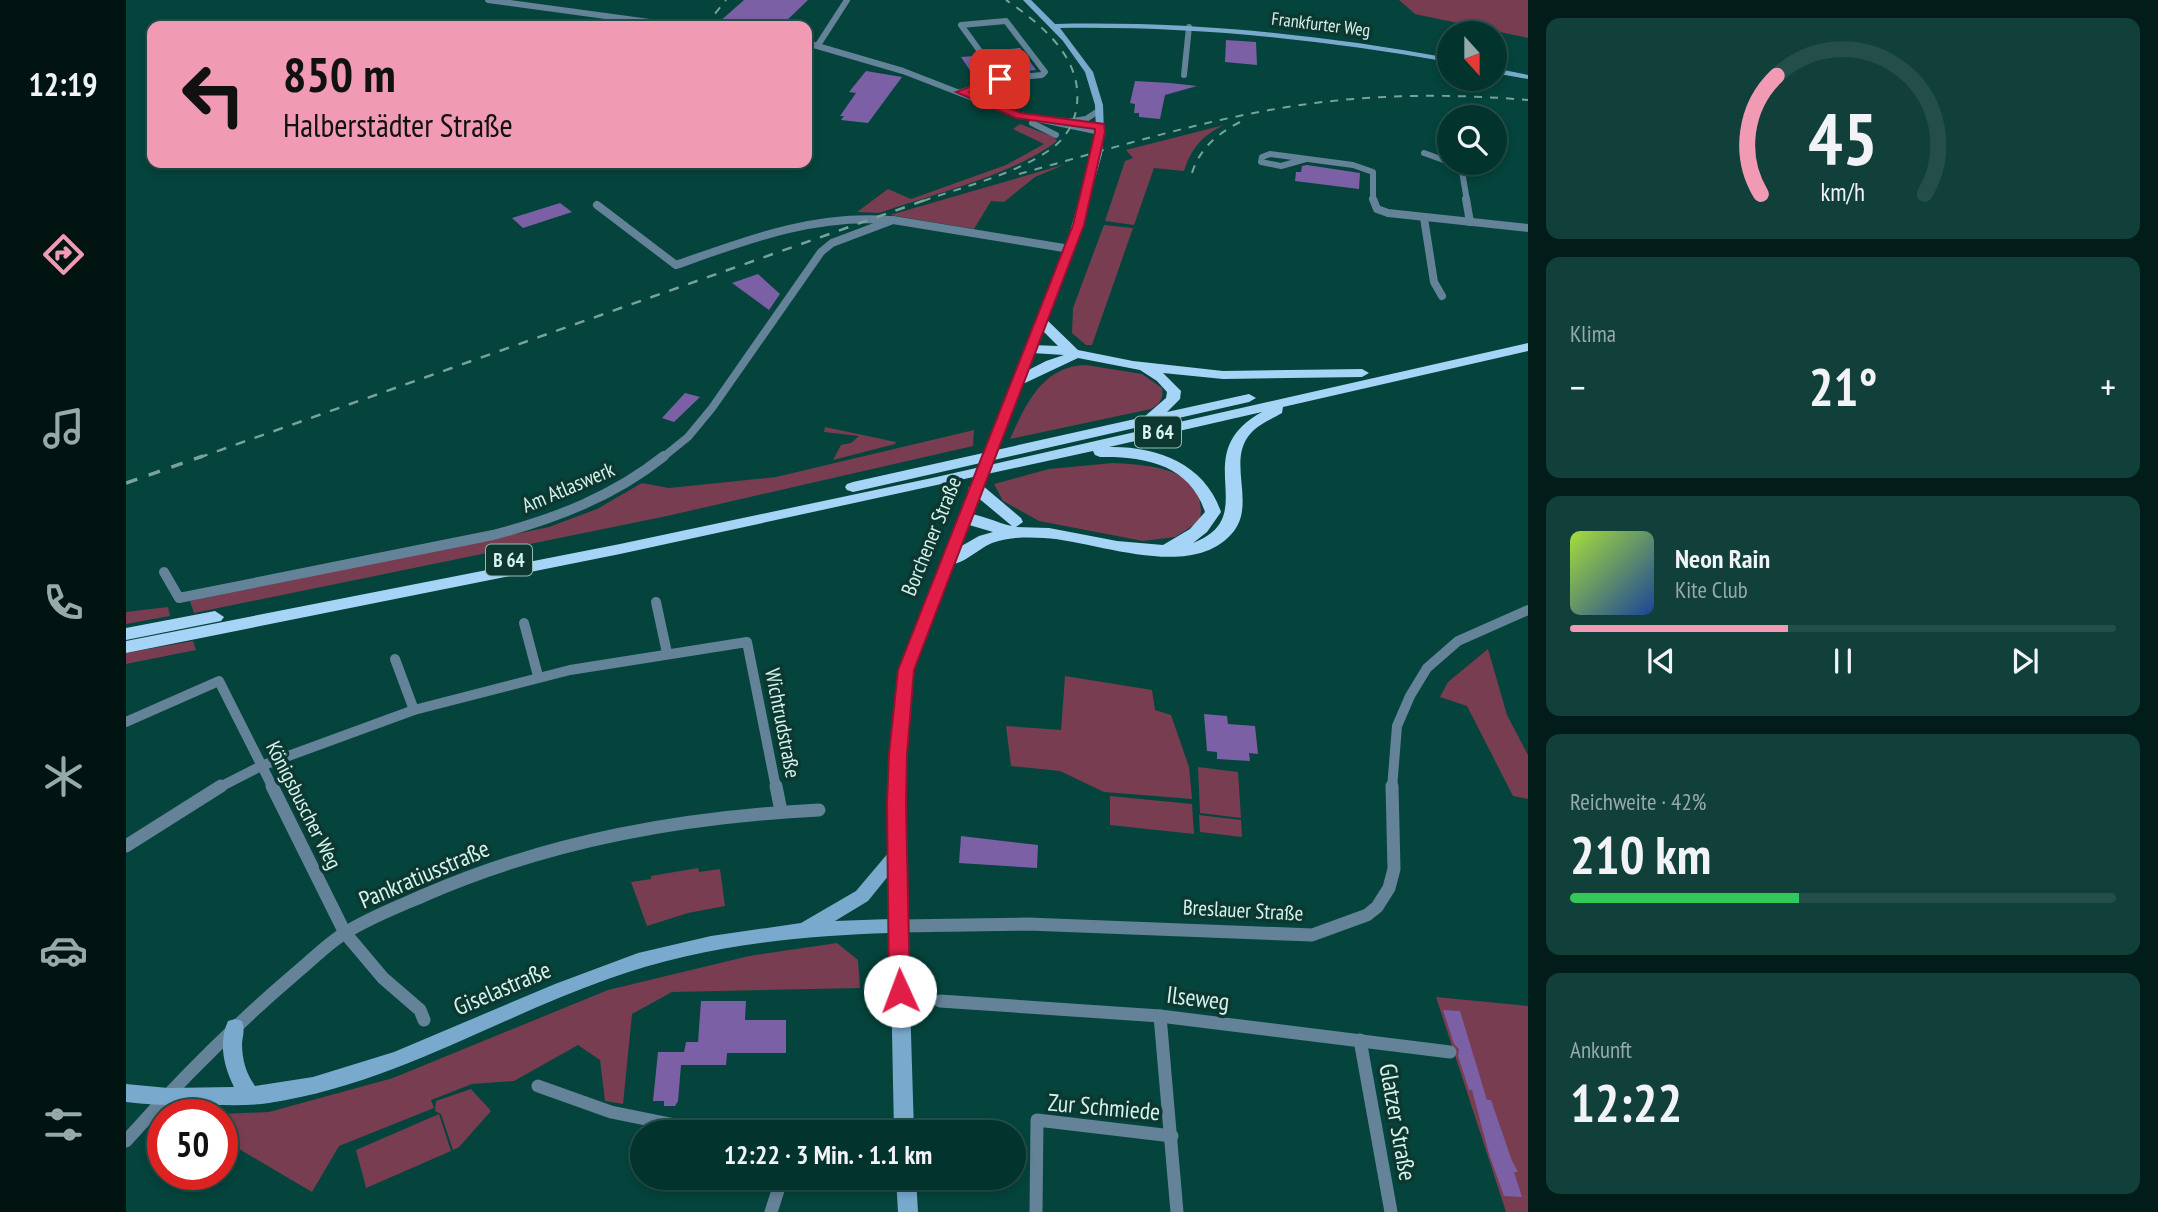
<!DOCTYPE html>
<html lang="de">
<meta charset="utf-8">
<style>
:root{--surface:#03332d;--page:#113f39;--text:#f1f3f6;--muted:#97aaaa;--line:#244e49;--accent:#f19ab4}
body{margin:0;font-family:"PT Sans Narrow",sans-serif;background:var(--page);color:var(--text);height:100vh;display:flex;flex-direction:column;font-size:26px;white-space:nowrap}
*{box-sizing:border-box;margin:0}
p{font-size:23px;color:var(--muted)}
.icon{flex:none;width:38px;height:38px;fill:none;stroke:currentColor;stroke-width:2;stroke-linecap:round;stroke-linejoin:round}
.map{position:relative;flex:1;overflow:hidden}
.details{display:flex;flex-direction:column;gap:18px;padding:18px;background:#021c19;width:630px}
.details>*{flex:none}
.banner{position:absolute;left:21px;top:21px;width:665px;height:147px;border-radius:14px;box-shadow:0 4px 10px #0003,0 0 0 2px var(--line);background:#f19ab4;color:#111;overflow:hidden}
.needle{width:46px;rotate:159deg}
.fabs{position:absolute;left:1311px;top:21px;display:grid;gap:14px}
.fabs a{display:grid;place-items:center;width:70px;height:70px;border-radius:50%;background:var(--surface);box-shadow:0 4px 10px #0003,0 0 0 2px var(--line);font-size:35px}
.speed{position:absolute;left:21px;top:1099px;display:flex;gap:14px;font-size:35px;font-weight:700;text-align:center}
.speed>*{display:grid;place-content:center;width:91px;height:91px;border-radius:50%;background:var(--surface);box-shadow:0 4px 10px #0003,0 0 0 2px var(--line);line-height:1}
.speed .limit{border:10px solid #d22;background:#fff;color:#111}
.pin{position:absolute;display:grid;place-items:center;width:60px;height:60px;color:#fff;margin:-30px;border-radius:14px;box-shadow:0 4px 10px #0006}
.me{position:absolute;width:77px;margin:-38px;rotate:358deg;stroke-linejoin:round;filter:drop-shadow(0 0 5px #0008)}
.turn{display:flex;align-items:center;gap:24px;height:147px;padding:0 21px;font-size:32px}
.turn .icon{width:91px;height:91px;stroke-width:2.5}
.turn b{display:block;font-size:49px;line-height:60px}
.big{font-size:52px;font-weight:700;line-height:1.1}
.details .widget{flex:1;display:flex;flex-direction:column;justify-content:center;gap:10px;min-width:0;padding:0 24px;border-radius:14px;background:var(--page)}
.details .dial{align-items:center;gap:0}
.dial svg{height:182px;overflow:visible;fill:none;stroke:var(--line);stroke-width:7;stroke-linecap:round;text-anchor:middle}
.dial text{fill:var(--text);stroke:none}
.song{display:flex;align-items:center;gap:21px}
.cover{width:84px;height:84px;border-radius:10px;background:linear-gradient(135deg,hsl(80 70% 55%),hsl(220 70% 35%))}
.played{height:7px;border-radius:4px;background:linear-gradient(90deg,var(--accent) 40%,var(--line) 40%)}
.keys{display:flex;justify-content:space-around;direction:ltr}
.heat{display:flex;justify-content:space-between;align-items:center;font-size:38px;direction:ltr}
.charge{height:10px;border-radius:5px;background:linear-gradient(90deg,#34c759 42%,var(--line) 0)}
.trip{position:absolute;left:504px;top:1120px;width:396px;height:70px;border-radius:35px;background:var(--surface);box-shadow:0 4px 10px #0003,0 0 0 2px var(--line);font-weight:700;line-height:70px;text-align:center}
main{display:flex;flex:1;min-height:0}
.menu{display:flex;flex-direction:column;width:126px;justify-content:space-around;align-items:center;background:#011412;color:var(--muted)}
.menu .icon{width:49px;height:49px}
.menu .on{color:var(--accent)}
.menu b{font-size:32px;color:var(--text)}
.map>svg:first-child{display:block}
.green{fill:#783d50}
.building{fill:#7b60a5}
.lines{fill:none;stroke-linecap:round;stroke-linejoin:round}
.minor-far3{stroke:#648298;stroke-width:6}
.minor-far2{stroke:#648298;stroke-width:8}
.minor-far1{stroke:#648298;stroke-width:10}
.minor{stroke:#648298;stroke-width:13}
.secondary{fill:#79aace;fill-rule:evenodd}
.trunk{fill:#a6d4f6;fill-rule:evenodd}
.rail-far2{stroke:#77a39c;stroke-width:2;stroke-dasharray:8 8;stroke-linecap:butt}
.rail-far1{stroke:#77a39c;stroke-width:2.5;stroke-dasharray:10 10;stroke-linecap:butt}
.rail{stroke:#77a39c;stroke-width:3.5;stroke-dasharray:12 12;stroke-linecap:butt}
.route{fill:#e11d48;stroke:#92132f;stroke-width:2}
.labels{text-anchor:middle;dominant-baseline:central;stroke-width:7;stroke-linejoin:round;paint-order:stroke}
.far-street-label{font-size:18px;fill:#d6f2eb;stroke:#0c3831}
.shield{fill:#0c3831;stroke:#99bab3;stroke-width:2}
.shield-label{font-size:19px;font-weight:bold;fill:#d6f2eb}
.street-label{font-size:21px;fill:#d6f2eb;stroke:#0c3831}
.near-street-label{font-size:24px;fill:#d6f2eb;stroke:#0c3831}
</style>
<main>
<nav class="menu">
<b>12:19</b>
<svg class="icon on" aria-label="directions" viewBox="0 0 24 24"><path d="M12 3l9 9-9 9-9-9zM9 14v-3h6M13 9l2 2-2 2"/></svg>
<svg class="icon" aria-label="music" viewBox="0 0 24 24"><path d="M9 18V5l10-2v13"/><circle cx="6" cy="18" r="3"/><circle cx="16" cy="16" r="3"/></svg>
<svg class="icon" aria-label="phone" viewBox="0 0 24 24"><path d="M5 4h4l2 5-3 2q2 4 5 5l2-3 5 2v4C11 20 4 13 5 4z"/></svg>
<svg class="icon" aria-label="climate" viewBox="0 0 24 24"><path d="M12 3v18M4 7l16 10M4 17L20 7"/></svg>
<svg class="icon" aria-label="car" viewBox="0 0 24 24"><path d="M5 17H2v-5l4-1 3-4h7l3 4 3 1v5h-3M9 17h6M6 11h13"/><circle cx="7" cy="17" r="2"/><circle cx="17" cy="17" r="2"/></svg>
<svg class="icon" aria-label="filters" viewBox="0 0 24 24"><path d="M4 7h16M4 17h16"/><circle cx="9" cy="7" r="2"/><circle cx="15" cy="17" r="2"/></svg>
</nav>
<div class="map">
<svg width="1402" height="1212" viewBox="0 0 1402 1212">
<rect width="100%" height="100%" fill="#04443c"/>
<g class="green">
<polygon points="1273,0 1402,0 1402,38 1289,14"/>
<path d="M 894,124 L 928,137 L 931,141 C 889,174 805,195 753,213 L 731,212 L 762,189 L 785,199 L 880,165 L 918,144 L 887,129 Z"/>
<path d="M 1098,125 C 1076,136 1066,147 1058,171 L 1028,168 L 1008,225 L 979,221 L 999,161 L 1007,158 L 1000,150 Z"/>
<polygon points="940,164 909,177 878,202 865,201 848,229 764,215"/>
<polygon points="978,225 1007,228 966,345 960,345 946,333 947,308"/>
<path d="M 960,365 L 1016,374 L 1036,388 C 1038,399 1034,403 1025,409 L 884,439 C 900,403 917,366 960,365 Z"/>
<polygon points="699,427 770,442 769,444 707,460 715,445 725,443 733,436 698,432"/>
<polygon points="848,430 847,446 541,516 68,613 64,601 423,527 471,509 516,483 543,488 650,477"/>
<path d="M 987,463 C 1025,465 1083,468 1074,521 L 1049,537 L 1017,541 L 913,521 L 877,501 L 868,484 L 923,469 Z"/>
<polygon points="42,607 44,616 0,624 0,612"/>
<polygon points="67,641 70,650 0,664 0,653"/>
<polygon points="1362,649 1381,715 1402,755 1402,799 1387,796 1341,706 1314,697 1322,682"/>
<polygon points="939,676 1026,690 1029,710 1045,715 1063,767 1066,799 978,792 934,771 885,766 880,726 935,730"/>
<polygon points="1072,767 1112,772 1115,818 1074,813"/>
<polygon points="984,796 1066,804 1068,834 984,825"/>
<polygon points="1073,815 1115,820 1116,837 1074,832"/>
<polygon points="572,868 573,872 594,869 599,906 562,913 521,926 505,882 525,879 525,876"/>
<polygon points="711,943 732,960 734,988 546,992 506,1014 497,1104 479,1101 474,1060 452,1045 388,1081 346,1084 305,1100 308,1108 213,1146 186,1192 96,1139 95,1114 143,1112 267,1078 482,990 623,956"/>
<polygon points="1310,997 1402,1006 1402,1212 1380,1212"/>
<polygon points="345,1089 365,1111 333,1147 327,1150 315,1114 309,1111 310,1101"/>
<polygon points="313,1114 325,1151 240,1188 230,1150"/>
</g>
<g class="building">
<polygon points="618,0 682,0 655,26 592,23"/>
<polygon points="1100,40 1130,42 1131,65 1099,62"/>
<polygon points="894,48 910,70 883,72 880,69 874,70 861,51"/>
<polygon points="850,56 861,71 845,72 835,57"/>
<polygon points="740,71 776,77 742,123 715,120 718,116 714,116 730,93 723,92"/>
<polygon points="1009,81 1044,83 1071,86 1039,95 1034,119 1013,117 1013,113 1008,113 1009,104 1004,103"/>
<polygon points="1181,165 1234,173 1233,189 1169,181 1170,172 1175,172 1176,166"/>
<polygon points="434,203 446,212 397,228 386,218"/>
<polygon points="632,274 654,294 643,310 606,283"/>
<polygon points="559,393 574,397 548,422 536,418"/>
<polygon points="1078,714 1101,716 1102,724 1129,726 1132,754 1123,753 1124,761 1091,759 1091,752 1081,751"/>
<polygon points="835,836 912,845 911,868 833,863"/>
<polygon points="575,1001 620,1001 619,1020 660,1020 660,1053 601,1053 600,1065 555,1065 552,1101 549,1106 538,1106 538,1101 527,1101 532,1052 558,1052 560,1042 572,1042"/>
<polygon points="1317,1010 1334,1011 1361,1100 1365,1100 1386,1161 1392,1172 1388,1172 1396,1197 1378,1196 1363,1154 1346,1090 1343,1090 1332,1056 1333,1049 1328,1044"/>
</g>
<g class="lines">
<g class="minor-far3">
<polyline points="362,0 553,26"/>
<polygon points="880,21 919,72 916,75 874,79 835,25"/>
<polyline points="681,43 777,71 888,114 974,132"/>
<polyline points="692,45 721,0"/>
<polyline points="1058,75 1063,27"/>
<polyline points="835,92 874,79"/>
<polyline points="940,122 960,119 974,110"/>
<polyline points="906,123 930,135"/>
<polyline points="1298,153 1323,162"/>
<polyline points="1180,159 1155,166 1135,162 1136,157 1144,154 1227,165 1247,172 1247,201"/>
<polyline points="1325,163 1336,171 1341,201"/>
</g>
<g class="minor-far2">
<polyline points="1247,199 1251,209 1262,213 1402,228"/>
<polyline points="1340,199 1344,222"/>
<path d="M 471,205 L 550,265 C 621,240 687,214 764,220"/>
<polyline points="1298,218 1308,282 1316,296"/>
<polyline points="536,458 562,437 586,408 695,252 706,243 767,220 944,249"/>
</g>
<g class="minor-far1">
<path d="M 38,572 L 53,598 L 367,535 C 429,519 488,496 538,456"/>
<polyline points="530,602 541,653"/>
<polyline points="398,623 412,676"/>
<polyline points="269,659 288,710"/>
<polyline points="0,722 93,681 147,788"/>
<polyline points="92,788 135,766 288,710 444,670 621,642 650,788"/>
<polyline points="1266,788 1271,726 1284,696 1301,668 1332,641 1402,610"/>
</g>
<g class="minor">
<polyline points="146,786 219,933 257,978 294,1010 298,1020"/>
<polyline points="650,786 655,811"/>
<polyline points="0,846 95,786"/>
<polyline points="774,926 902,924 1186,935 1241,915 1251,907 1263,888 1268,869 1266,786"/>
<polyline points="814,1001 1034,1016 1324,1052"/>
<polyline points="1034,1016 1051,1212"/>
<polyline points="1234,1040 1265,1212"/>
<polyline points="412,1086 485,1112 554,1126 671,1132"/>
<path d="M 0,1141 C 53,1081 109,1025 170,973 C 186,960 201,944 219,933 C 244,917 274,906 301,894 C 426,840 557,817 693,810"/>
<polyline points="645,1212 656,1178"/>
<polyline points="910,1212 911,1120 1046,1136"/>
</g>
<g class="secondary">
<path d="M 897,0 L 905,0 L 929,24 C 1062,21 1192,34 1323,58 L 1323,62 C 1194,39 1065,26 934,28 L 967,72 L 977,105 L 978,132 L 976,154 L 949,249 L 787,669 L 778,804 L 788,1132 L 768,1132 L 764,933 C 669,936 573,946 482,979 C 369,1019 264,1085 143,1103 C 124,1106 104,1105 85,1105 C 56,1105 28,1106 0,1102 L 0,1084 L 42,1088 L 108,1087 C 98,1067 92,1043 102,1021 L 109,1019 L 116,1021 C 119,1029 117,1035 116,1043 C 116,1060 120,1073 129,1086 L 187,1077 L 268,1052 L 429,984 L 512,953 L 585,936 L 675,923 L 730,891 L 763,852 L 764,754 L 773,669 L 939,249 L 966,154 L 970,132 L 969,105 L 959,72 L 937,41 ZM 763,875 L 764,919 L 709,921 L 742,901 Z"/>
<polygon points="1368,68 1402,75 1402,79 1368,73"/>
<polygon points="770,1178 790,1178 792,1212 772,1212"/>
</g>
<g class="trunk">
<polygon points="916,319 921,320 952,350 1007,361 1097,371 1236,369 1243,373 1236,377 1097,379 1037,373 1055,391 1054,399 1041,412 1123,394 1130,398 1123,402 727,492 721,490 719,487 721,484 727,482 1018,417 1040,398 1041,392 1031,381 1014,370 952,358 899,383 889,383 887,380 889,377 920,361 938,355 906,353 899,349 906,345 932,346 909,323"/>
<path d="M 1402,343 L 1402,351 L 1157,407 L 1156,413 C 1146,419 1133,424 1125,433 C 1100,460 1130,502 1108,531 C 1067,583 972,541 918,538 C 900,537 883,537 866,543 C 851,549 835,568 818,564 L 816,560 L 818,556 L 853,536 L 867,532 L 833,522 L 831,518 L 833,514 C 849,511 870,523 886,526 L 844,491 L 842,488 L 850,483 L 856,485 L 895,518 L 897,522 L 890,527 L 923,528 L 991,541 L 1037,545 L 1064,529 L 1079,512 C 1064,465 1019,456 974,457 L 969,455 L 967,451 L 494,554 L 0,653 L 0,641 L 494,544 L 806,478 ZM 1136,412 C 1059,454 1138,516 1067,543 L 1081,532 L 1095,512 C 1079,464 1031,446 983,447 Z"/>
<polygon points="89,611 98,617 95,621 0,640 0,628"/>
</g>
<g class="rail-far2">
<polyline points="579,26 600,0"/>
<path d="M 1066,173 C 1074,148 1091,134 1114,122"/>
<path d="M 893,174 C 991,147 1088,116 1189,103 C 1260,94 1331,94 1402,100"/>
<path d="M 797,201 C 839,186 888,175 925,149 C 940,138 949,123 951,104 C 956,57 915,24 880,0"/>
</g>
<polyline class="rail-far1" points="72,458 802,199"/>
<polyline class="rail" points="0,483 77,456"/>
</g>
<polygon class="route" points="871,77 879,79 844,92 895,113 978,124 979,132 958,225 788,670 781,754 780,804 784,991 781,997 774,1000 766,997 763,991 761,804 763,754 772,670 947,225 969,132 969,129 890,118 830,92"/>
<g class="labels">
<g class="far-street-label">
<text transform="translate(1195 24) rotate(7)">Frankfurter Weg</text>
</g>
<g class="shield">
<rect x="1009" y="416.5" width="46" height="31" rx="5"/>
<rect x="360" y="544.5" width="46" height="31" rx="5"/>
</g>
<g class="shield-label">
<text x="1032" y="432">B 64</text>
<text x="383" y="560">B 64</text>
</g>
<g class="street-label">
<text transform="translate(442 487) rotate(-23)">Am Atlaswerk</text>
<text transform="translate(805 536) rotate(-68)">Borchener Straße</text>
<text transform="translate(657 723) rotate(79)">Wichtrudstraße</text>
<text transform="translate(178 805) rotate(63)">Königsbuscher Weg</text>
<text transform="translate(1117 910) rotate(3)">Breslauer Straße</text>
</g>
<g class="near-street-label">
<text transform="translate(298 874) rotate(-23)">Pankratiusstraße</text>
<text transform="translate(376 988) rotate(-23)">Giselastraße</text>
<text transform="translate(1072 998) rotate(7)">Ilseweg</text>
<text transform="translate(978 1107) rotate(5)">Zur Schmiede</text>
<text transform="translate(1272 1122) rotate(80)">Glatzer Straße</text>
</g>
</g>
</svg>
<div class="fabs">
<a><svg class="needle" viewBox="-14 -14 28 28"><path d="M0-13l5 13h-10z" fill="#e53935"/><path d="M0 13l5-13h-10z" fill="#97aaaa"/></svg></a>
<a><svg class="icon" aria-label="search" viewBox="0 0 24 24"><circle cx="10" cy="10" r="6"/><path d="M15 15l6 6"/></svg></a>
</div>
<div class="speed"><div class="limit">50</div></div>
<div class="pin" style="left:874px;top:79px;background:#d93025"><svg class="icon" aria-label="arrive" viewBox="0 0 24 24"><path d="M6 21V4h12l-3 4 3 4H6"/></svg></div>
<svg class="me" style="left:774px;top:991px" viewBox="-20 -20 40 40"><circle r="19" fill="#fff"/><path d="M0-13L10 11 0 6-10 11z" fill="#e11d48"/></svg>
<div class="trip">12:22 · 3 Min. · 1.1 km</div>
<div class="banner">
<div class="turn"><svg class="icon" aria-label="left" viewBox="0 0 24 24"><path d="M17 20v-9H6M10 6l-5 5 5 5"/></svg><div><b>850 m</b>Halberstädter Straße</div></div>
</div>
</div>
<section class="details">
<div class="widget dial"><svg viewBox="0 0 100 80">
<path d="M14 69A42 42 0 1 1 86 69"/>
<path d="M14 69A42 42 0 0 1 21 17" stroke="#f19ab4"/>
<text x="50" y="56" font-size="32" font-weight="700">45</text>
<text x="50" y="72" font-size="11">km/h</text>
</svg></div>
<div class="widget"><p>Klima</p>
<div class="heat"><a>−</a><b class="big">21°</b><a>+</a></div>
</div>
<div class="widget">
<div class="song"><i class="cover"></i><div><b>Neon Rain</b><p>Kite Club</p></div></div>
<div class="played"></div>
<div class="keys"><svg class="icon" aria-label="previous" viewBox="0 0 24 24"><path d="M18 5L8 12l10 7zM5 5v14"/></svg><svg class="icon" aria-label="pause" viewBox="0 0 24 24"><path d="M8 5v14M16 5v14"/></svg><svg class="icon" aria-label="next" viewBox="0 0 24 24"><path d="M6 5l10 7-10 7zM19 5v14"/></svg></div>
</div>
<div class="widget"><p>Reichweite · 42%</p><b class="big">210 km</b><div class="charge"></div></div>
<div class="widget"><p>Ankunft</p><b class="big">12:22</b></div>
</section>
</main>
